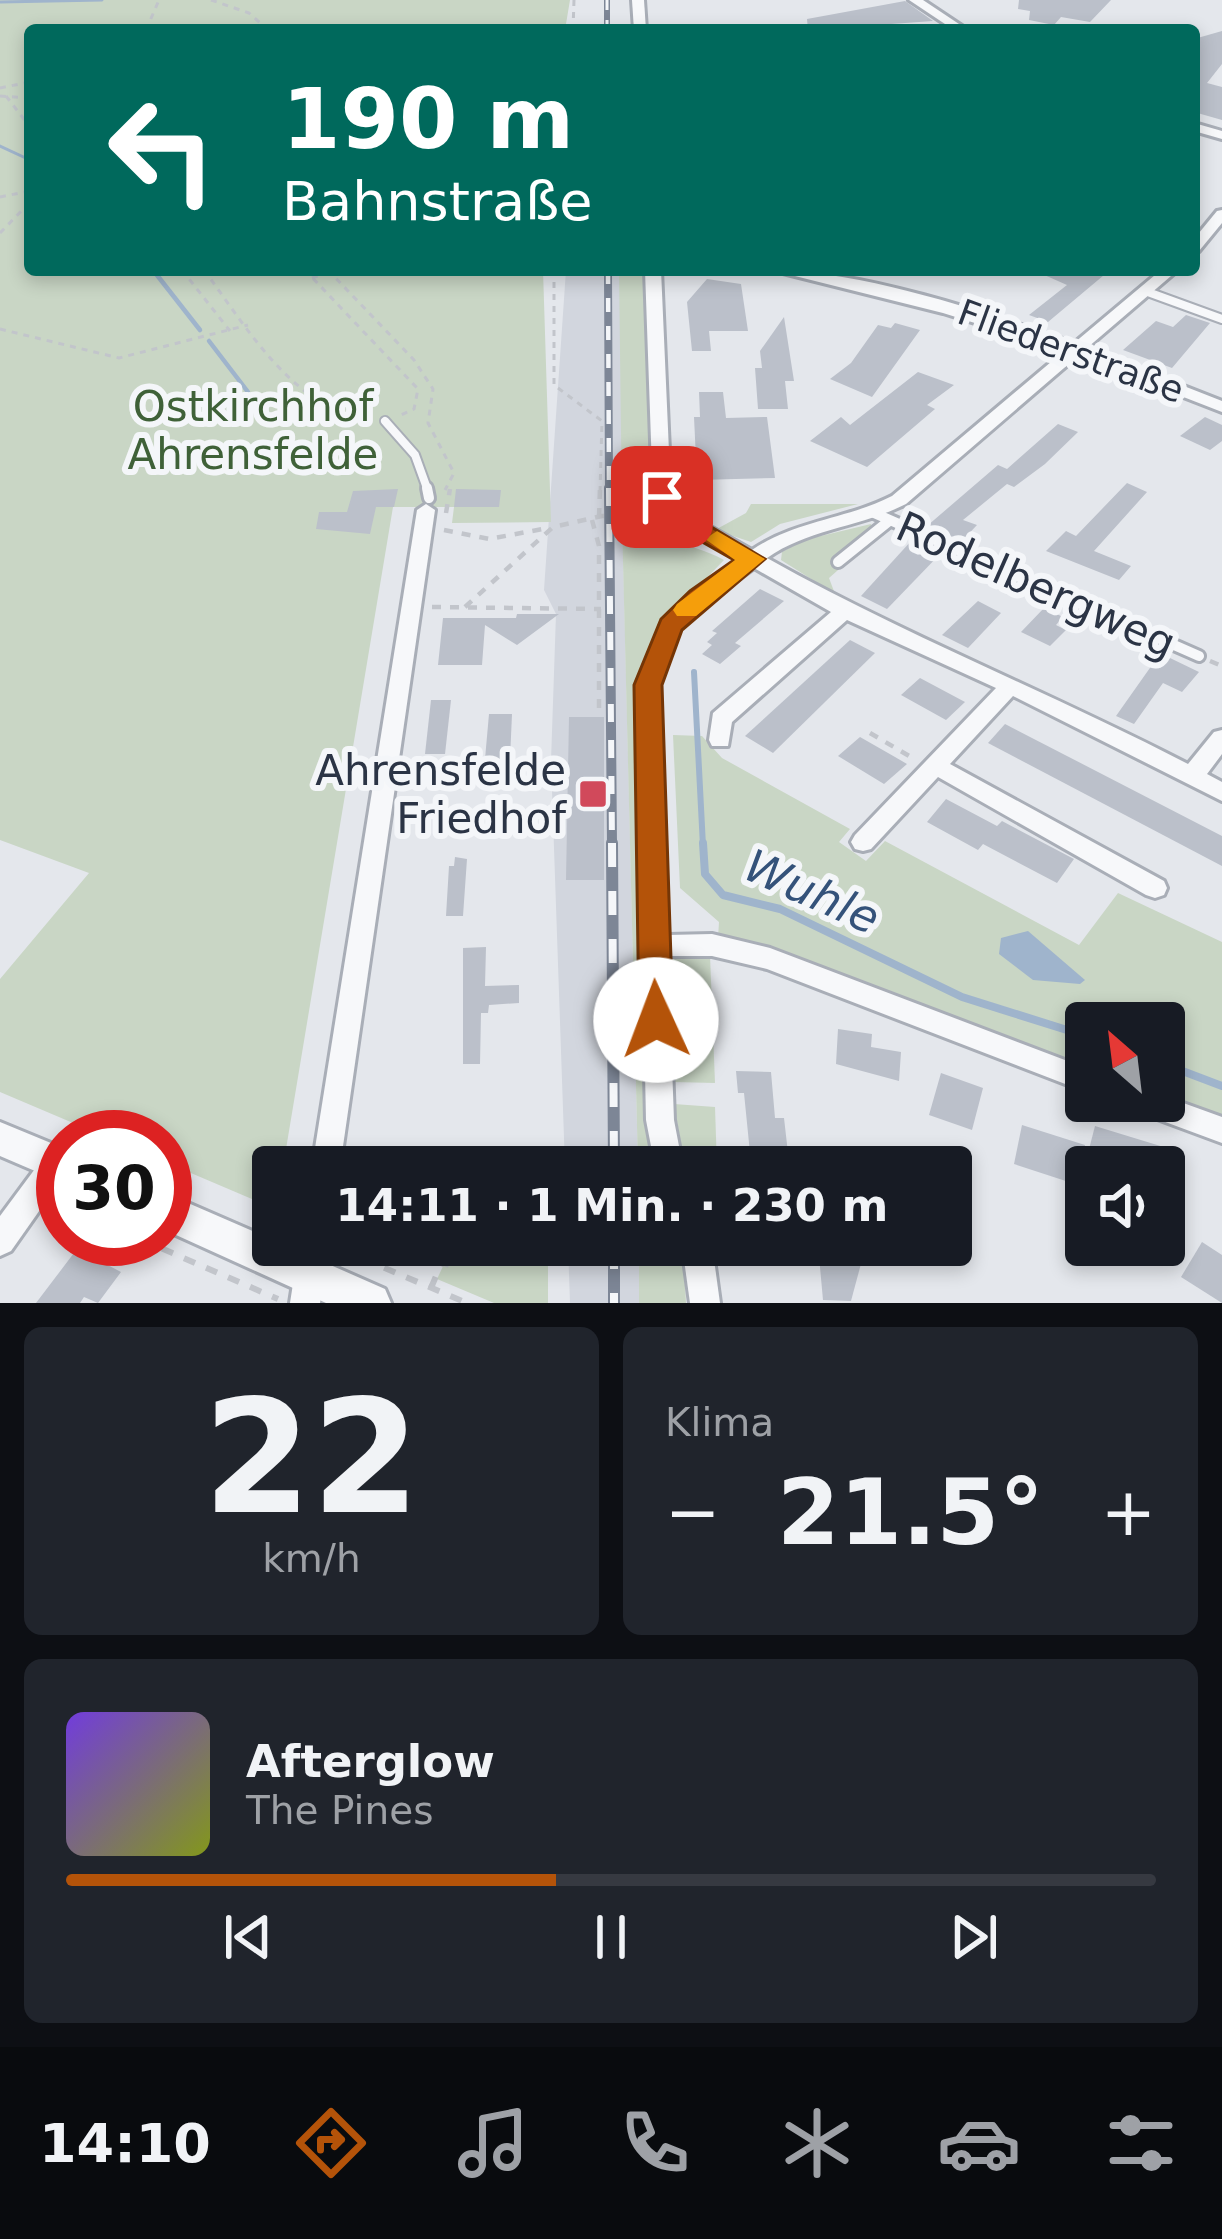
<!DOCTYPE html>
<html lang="de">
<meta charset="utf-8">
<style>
:root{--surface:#171b24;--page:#20242c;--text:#f1f3f6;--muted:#9ea1a6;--line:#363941;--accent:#b45309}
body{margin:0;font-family:"DejaVu Sans",sans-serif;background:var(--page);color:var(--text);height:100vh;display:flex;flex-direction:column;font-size:45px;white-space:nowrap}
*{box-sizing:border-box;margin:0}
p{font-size:39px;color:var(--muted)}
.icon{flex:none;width:66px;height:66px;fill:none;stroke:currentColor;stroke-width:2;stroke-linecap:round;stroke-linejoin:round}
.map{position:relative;height:1303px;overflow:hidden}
.drawer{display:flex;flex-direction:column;gap:24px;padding:24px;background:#0d0f14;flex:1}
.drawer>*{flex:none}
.banner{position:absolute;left:24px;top:24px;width:1176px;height:252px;border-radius:12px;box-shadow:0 6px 18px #0003;background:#00695c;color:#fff;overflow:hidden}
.needle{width:78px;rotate:332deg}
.buttons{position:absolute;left:1065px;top:1002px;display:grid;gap:24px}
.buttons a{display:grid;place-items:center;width:120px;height:120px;border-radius:12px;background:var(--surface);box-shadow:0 6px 18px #0003;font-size:60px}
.speed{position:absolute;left:36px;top:1110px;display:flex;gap:24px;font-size:60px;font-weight:700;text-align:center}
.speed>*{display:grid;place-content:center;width:156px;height:156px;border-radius:50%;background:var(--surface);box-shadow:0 6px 18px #0003;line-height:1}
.speed .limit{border:18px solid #d22;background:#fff;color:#111}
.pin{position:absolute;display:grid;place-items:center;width:102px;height:102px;color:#fff;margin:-51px;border-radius:24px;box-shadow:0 6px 18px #0006}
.me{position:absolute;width:132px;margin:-66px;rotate:358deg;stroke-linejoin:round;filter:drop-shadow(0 0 9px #0008)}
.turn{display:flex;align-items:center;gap:42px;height:252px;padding:0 60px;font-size:54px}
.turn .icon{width:156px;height:156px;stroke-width:2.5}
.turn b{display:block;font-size:84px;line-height:102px}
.big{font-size:90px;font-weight:600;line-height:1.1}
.drawer .card{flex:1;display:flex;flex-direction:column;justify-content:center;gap:18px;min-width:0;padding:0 42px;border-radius:18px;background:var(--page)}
.drawer .dial{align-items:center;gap:0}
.dial b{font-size:156px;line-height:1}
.song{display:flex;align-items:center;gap:36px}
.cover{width:144px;height:144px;border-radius:18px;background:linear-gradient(135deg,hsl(260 70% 55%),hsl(70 70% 35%))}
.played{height:12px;border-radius:6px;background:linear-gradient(90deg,var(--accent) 45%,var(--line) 45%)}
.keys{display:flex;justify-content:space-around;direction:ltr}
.heat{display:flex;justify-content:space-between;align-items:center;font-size:66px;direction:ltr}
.drawer .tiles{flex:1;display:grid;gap:24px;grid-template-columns:1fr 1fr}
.card:last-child{grid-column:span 2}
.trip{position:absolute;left:252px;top:1146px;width:720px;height:120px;border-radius:12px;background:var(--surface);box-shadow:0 6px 18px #0003;font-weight:600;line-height:120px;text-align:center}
.tab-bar{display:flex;height:192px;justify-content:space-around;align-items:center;background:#090b0e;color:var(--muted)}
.tab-bar .icon{width:84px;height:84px}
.tab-bar .selected{color:var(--accent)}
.tab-bar b{font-size:54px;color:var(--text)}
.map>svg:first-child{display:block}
.built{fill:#d2d6de}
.green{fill:#c9d6c5}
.water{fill:#9fb4cc}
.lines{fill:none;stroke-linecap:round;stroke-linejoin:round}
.stream-far3{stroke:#9fb4cc;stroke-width:3}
.stream-far2{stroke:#9fb4cc;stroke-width:4.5}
.stream-far1{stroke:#9fb4cc;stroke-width:6}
.stream{stroke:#9fb4cc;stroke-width:8}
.building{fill:#bbc0ca}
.service-far1-casing{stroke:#a9aeb7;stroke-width:12}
.service-casing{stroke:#a9aeb7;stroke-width:16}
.minor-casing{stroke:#a9aeb7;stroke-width:6}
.tertiary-casing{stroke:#a9aeb7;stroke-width:6}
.path-far2{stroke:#c2c5cb;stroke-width:3;stroke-dasharray:6 6;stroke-linecap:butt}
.path-far1{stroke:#c2c5cb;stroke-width:4.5;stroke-dasharray:9 9;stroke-linecap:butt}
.path{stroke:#c2c5cb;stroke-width:6;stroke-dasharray:12 12;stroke-linecap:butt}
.service-far1{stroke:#f7f8fa;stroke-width:8}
.service{stroke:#f7f8fa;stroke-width:10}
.minor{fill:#f7f8fa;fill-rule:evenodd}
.tertiary{fill:#f7f8fa;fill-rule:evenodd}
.rail-far3-casing{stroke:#7d8696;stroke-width:6}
.rail-far2-casing{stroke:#7d8696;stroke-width:8}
.rail-far1-casing{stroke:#7d8696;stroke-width:10}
.rail-casing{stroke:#7d8696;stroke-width:12}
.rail-far3{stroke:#f4f6f9;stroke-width:3;stroke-dasharray:10;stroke-linecap:butt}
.rail-far2{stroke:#f4f6f9;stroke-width:4.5;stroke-dasharray:14;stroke-linecap:butt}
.rail-far1{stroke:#f4f6f9;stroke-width:6;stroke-dasharray:18;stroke-linecap:butt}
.rail{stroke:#f4f6f9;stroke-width:8;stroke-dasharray:24;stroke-linecap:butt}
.route{fill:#b45309;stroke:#753606;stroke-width:3}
.slow{fill:#f59e0b}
.poi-dot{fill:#d1495b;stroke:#f4f6f9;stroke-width:4.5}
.labels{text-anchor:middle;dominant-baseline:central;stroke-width:12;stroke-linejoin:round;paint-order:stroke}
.far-street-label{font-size:36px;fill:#2b3445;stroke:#f4f6f9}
.park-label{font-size:42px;fill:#3f6138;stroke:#f4f6f9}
.street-label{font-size:42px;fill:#2b3445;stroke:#f4f6f9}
.poi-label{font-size:42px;fill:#2b3445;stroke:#f4f6f9;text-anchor:end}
.water-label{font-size:45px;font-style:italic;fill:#34527a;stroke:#f4f6f9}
</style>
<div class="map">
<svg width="1222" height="1303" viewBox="0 0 1222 1303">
<rect width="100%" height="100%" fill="#e4e7ec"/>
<g class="built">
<polygon points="566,270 639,270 622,512 638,1167 565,1167 551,761 556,614 544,590"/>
<polygon points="568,1245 639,1245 639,1303 570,1303"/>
</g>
<g class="green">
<polygon points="0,0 570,0 565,30 30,30 30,270 543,270 551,522 452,523 454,507 393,507 283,1167 273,1167 273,1208 165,1162 165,1137 106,1137 0,1092 0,979 89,873 0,840"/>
<polygon points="619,270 646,270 657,510 635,512 636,515 622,512"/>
<polygon points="751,504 858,504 780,524 751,542 715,530 746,513"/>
<path d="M 638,519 L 645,522 L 641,526 L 661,538 L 666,535 C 686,547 705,549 724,560 L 659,627 L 647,653 L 641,686 L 658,1167 L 638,1167 L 622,521 Z"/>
<polygon points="871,524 872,531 832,562 846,563 829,578 835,594 781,560 782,552 804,540"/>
<polygon points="673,735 702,736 722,758 850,829 839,842 866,861 885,841 1079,945 1118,893 1222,942 1222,1121 1164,1099 1164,1023 1086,1023 1086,1071 798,958 718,938 719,922 680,888"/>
<polygon points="667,954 710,955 715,1083 673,1082"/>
<polygon points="674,1104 715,1107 717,1167 685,1167"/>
<polygon points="453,1245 514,1245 548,1259 548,1303 494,1303 437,1279"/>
<polygon points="639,1245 683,1245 686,1303 639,1303"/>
</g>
<polygon class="water" points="1028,931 1085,980 1080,984 1033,980 999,954 1001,938"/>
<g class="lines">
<g class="stream-far3">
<polyline points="0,2 102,0"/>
<polyline points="0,146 30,160"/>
</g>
<g class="stream-far2">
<polyline points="153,270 200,330"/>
<polyline points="209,341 248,392"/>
</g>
<polyline class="stream-far1" points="694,672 703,846"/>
<g class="stream">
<polyline points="703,843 705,874 723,895 780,909 962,997 1086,1036"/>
<polyline points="1164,1064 1222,1086"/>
</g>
</g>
<g class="building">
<polygon points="1019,0 1111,0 1090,22 1061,17 1054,25 1029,20 1030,11 1018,9"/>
<polygon points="905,1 933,21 808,30 807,19"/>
<polygon points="1222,31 1222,64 1207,83 1222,87 1222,120 1194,112 1194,39"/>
<polygon points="1033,270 1110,270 1048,322 1029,315 1067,285"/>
<polygon points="707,279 741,284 748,331 709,331 711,351 692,351 687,302"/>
<polygon points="1186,315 1210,323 1172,368 1123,350 1156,321 1173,327"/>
<polygon points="784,317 794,381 785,381 788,409 758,409 755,368 762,368 760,351"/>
<polygon points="895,323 920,330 872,397 830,379 851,363 878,325 891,328"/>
<polygon points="918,372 954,385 927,405 935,409 867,467 810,441 841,417 850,425"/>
<polygon points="699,392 723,392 726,418 767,417 775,478 697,480 694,417 700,417"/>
<polygon points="1205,417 1222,425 1222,441 1210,450 1180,436"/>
<polygon points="1058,424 1078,432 1045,464 1014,487 1007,484 963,520 977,525 962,541 927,526 998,465 1007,469"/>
<polygon points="1127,483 1147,492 1094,551 1131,566 1119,580 1046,551 1066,531 1076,536"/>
<polygon points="398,489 394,507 376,507 370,534 316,529 319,512 347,512 353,491"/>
<polygon points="456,489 501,490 499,507 454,507"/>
<polygon points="912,540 941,553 887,609 861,596"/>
<polygon points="760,589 784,601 735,643 741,646 720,664 702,654 712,645 707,642 717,633 712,631"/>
<polygon points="978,601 1001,613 968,648 942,635"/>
<polygon points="1044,608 1063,617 1056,625 1066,630 1050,646 1021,632"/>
<polygon points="517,614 559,614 517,645 485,625 482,665 438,665 443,618 516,618"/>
<polygon points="850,640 875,653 773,753 745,736"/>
<polygon points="1170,658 1199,672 1182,692 1163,683 1134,724 1116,716 1152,665 1160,668"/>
<polygon points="920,678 965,702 946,720 901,695"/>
<polygon points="431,700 451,700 445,754 425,754"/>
<polygon points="489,714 512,714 510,759 485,759"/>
<polygon points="569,717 604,717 604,880 566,880"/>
<polygon points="1005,724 1222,836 1222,866 988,743"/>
<polygon points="860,737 895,757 907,764 884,784 838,756"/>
<polygon points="946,799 997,826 1002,821 1074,859 1057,883 983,844 978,850 927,822"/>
<polygon points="455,857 467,859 463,916 446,916 449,866 454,866"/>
<polygon points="486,947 485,986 519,985 519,1003 489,1005 488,1013 481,1013 480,1064 463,1064 463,948"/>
<polygon points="838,1029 872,1034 871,1047 901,1052 899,1081 836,1064"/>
<polygon points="736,1071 771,1072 775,1118 784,1118 788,1153 750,1153 744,1093 738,1093"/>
<polygon points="941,1073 983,1088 972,1130 929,1115"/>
<polygon points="1022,1125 1085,1145 1078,1185 1014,1164"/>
<polygon points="1095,1126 1180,1152 1177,1167 1113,1167 1087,1157"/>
<polygon points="1202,1242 1222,1255 1222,1303 1181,1277"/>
<polygon points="818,1245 866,1245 851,1301 823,1300"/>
<polygon points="77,1249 121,1272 98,1303 84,1297 80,1303 36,1303"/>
</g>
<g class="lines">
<g class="service-far1-casing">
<g id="service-far1">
<polyline points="1145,291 1222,319"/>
<polyline points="385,421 415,455 428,491"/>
</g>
</g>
<g class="service-casing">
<g id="service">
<polyline points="427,488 429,498"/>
<polyline points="874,513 1199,656"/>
<polyline points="838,562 889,521"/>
</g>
</g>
<g class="minor-casing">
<g id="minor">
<polygon points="632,0 644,0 646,30 634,30"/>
<polygon points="909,0 923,0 968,30 954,30"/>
<polygon points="1194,123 1222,131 1222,139 1194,131"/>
<polygon points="1222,210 1222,223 1199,251 1194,252 1194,239 1217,211"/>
<path d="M 645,270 L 661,270 L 671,497 L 675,507 L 752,550 C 794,521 847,519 892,496 L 1064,351 L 943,313 L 771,270 C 860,270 989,313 1074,343 L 1161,270 L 1178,270 L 1087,348 L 1222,401 L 1222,412 L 1078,356 L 906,504 C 861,527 808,529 767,558 C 904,635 1049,692 1188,764 L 1214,732 L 1222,730 L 1222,754 L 1207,774 L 1222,782 L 1222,801 L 1013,696 L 950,764 L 1164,881 L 1167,888 L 1164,895 L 1155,898 L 1146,895 L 938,777 L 871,849 L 863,851 L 855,849 L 851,842 L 855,835 L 996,688 L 847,620 L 732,722 L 728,746 L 712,746 L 709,740 L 713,713 L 831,612 L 754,568 L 707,602 L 679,629 L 659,685 L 668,935 L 712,934 L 770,948 L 1086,1068 L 1086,1092 L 767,969 L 712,956 L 668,956 L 674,1120 L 683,1167 L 655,1167 L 646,1120 L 637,685 L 663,621 L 693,592 L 739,559 L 660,514 L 653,497 Z"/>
<polygon points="426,504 435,510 340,1167 312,1167 417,510"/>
<polygon points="1164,1096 1222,1117 1222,1143 1133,1110 1129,1101 1164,1101"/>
<polygon points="56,1150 63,1152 63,1177 11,1251 0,1256 0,1216 46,1154"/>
<polygon points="299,1245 329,1245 320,1303 290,1303"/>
<polygon points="682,1245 712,1245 720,1303 690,1303"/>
</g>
</g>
<g class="tertiary-casing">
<g id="tertiary">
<polygon points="0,1122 63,1148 63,1183 0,1156"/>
<polygon points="165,1193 273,1240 273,1245 285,1245 385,1289 391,1303 326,1303 165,1230"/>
</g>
</g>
<g class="path-far2">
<polyline points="211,0 249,13 268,30"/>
<polyline points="146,30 159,0"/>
<polyline points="573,30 574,0"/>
<polyline points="0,88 30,82"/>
<polyline points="0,96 30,98"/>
<polyline points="6,96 30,127"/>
<polyline points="0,197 30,191"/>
<polyline points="0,233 30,202"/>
<polyline points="182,270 230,331"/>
<path d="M 204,270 C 250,332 291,405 371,423"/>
<polyline points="305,270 418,389 414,409 399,416"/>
<polyline points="328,270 414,360 433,389 428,423 454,473 445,490"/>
<polyline points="554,270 554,385 602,421 600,491"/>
<polyline points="312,278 335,270"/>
<polyline points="0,329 119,358 248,325"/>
</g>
<g class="path-far1">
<polyline points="446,513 450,489"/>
<polyline points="599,517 600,488"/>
<polyline points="592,520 599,546 599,717"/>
<polyline points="444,530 489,539 548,528"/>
<polyline points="432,607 601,609"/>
<polyline points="465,607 553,527 602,516 649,514"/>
<polyline points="1210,661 1222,666"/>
<polyline points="870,733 916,760"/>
</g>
<g class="path">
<polyline points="267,1223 273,1225"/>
<polyline points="140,1239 278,1299"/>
<polyline points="340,1249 467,1303"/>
<polyline points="431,1288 442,1262 449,1265"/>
</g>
<use href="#service-far1" class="service-far1"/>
<use href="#service" class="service"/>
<use href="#minor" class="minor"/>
<use href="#tertiary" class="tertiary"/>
<g class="rail-far3-casing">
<polyline id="rail-far3" points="607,0 607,30"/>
</g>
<g class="rail-far2-casing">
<polyline id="rail-far2" points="608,270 609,491"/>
</g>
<g class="rail-far1-casing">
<polyline id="rail-far1" points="609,488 612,846"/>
</g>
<g class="rail-casing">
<g id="rail">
<polyline points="612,843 614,1167"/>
<polyline points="614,1245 614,1303"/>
</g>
</g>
<use href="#rail-far3" class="rail-far3"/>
<use href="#rail-far2" class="rail-far2"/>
<use href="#rail-far1" class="rail-far1"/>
<use href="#rail" class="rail"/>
</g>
<polygon class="route" points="662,490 670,492 683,510 765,559 682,630 662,685 673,1020 668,1031 656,1035 644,1031 639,1020 634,685 661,619 690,591 734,560 665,521 650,497"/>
<polygon class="slow" points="717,531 765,559 696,616 677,616 673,610 677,604 735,560 705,539"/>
<rect class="poi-dot" x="578" y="779" width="30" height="30" rx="6"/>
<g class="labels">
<g class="far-street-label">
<text transform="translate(1071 351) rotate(20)">Fliederstraße</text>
</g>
<g class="park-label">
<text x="253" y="406">Ostkirchhof<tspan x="253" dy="48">Ahrensfelde</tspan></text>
</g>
<g class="street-label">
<text transform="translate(1036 585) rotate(24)">Rodelbergweg</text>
</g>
<g class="poi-label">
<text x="566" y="770">Ahrensfelde<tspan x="566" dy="48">Friedhof</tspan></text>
</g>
<g class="water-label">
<text transform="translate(812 892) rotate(24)">Wuhle</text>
</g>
</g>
</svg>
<div class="buttons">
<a><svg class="needle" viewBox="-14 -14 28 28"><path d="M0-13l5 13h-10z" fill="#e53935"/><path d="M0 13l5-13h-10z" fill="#9ea1a6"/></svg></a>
<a><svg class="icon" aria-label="sound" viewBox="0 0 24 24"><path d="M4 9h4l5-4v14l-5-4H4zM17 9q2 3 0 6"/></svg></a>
</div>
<div class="speed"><div class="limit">30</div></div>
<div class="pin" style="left:662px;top:497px;background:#d93025"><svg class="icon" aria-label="arrive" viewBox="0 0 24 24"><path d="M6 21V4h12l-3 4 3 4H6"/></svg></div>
<svg class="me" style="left:656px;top:1020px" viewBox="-20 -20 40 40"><circle r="19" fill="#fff"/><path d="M0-13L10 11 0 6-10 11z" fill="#b45309"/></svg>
<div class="trip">14:11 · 1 Min. · 230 m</div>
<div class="banner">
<div class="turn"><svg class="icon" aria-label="left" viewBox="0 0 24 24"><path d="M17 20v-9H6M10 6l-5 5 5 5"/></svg><div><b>190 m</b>Bahnstraße</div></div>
</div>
</div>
<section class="drawer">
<div class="tiles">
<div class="card dial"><b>22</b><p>km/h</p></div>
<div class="card"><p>Klima</p>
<div class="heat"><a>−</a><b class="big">21.5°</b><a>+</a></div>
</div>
<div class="card">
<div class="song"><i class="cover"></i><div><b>Afterglow</b><p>The Pines</p></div></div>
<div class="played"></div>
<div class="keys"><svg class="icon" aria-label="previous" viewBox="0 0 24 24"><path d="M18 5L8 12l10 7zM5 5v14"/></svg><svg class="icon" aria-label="pause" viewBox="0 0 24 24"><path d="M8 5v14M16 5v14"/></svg><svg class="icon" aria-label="next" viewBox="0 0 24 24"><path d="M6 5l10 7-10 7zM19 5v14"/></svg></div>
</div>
</div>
</section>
<nav class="tab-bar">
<b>14:10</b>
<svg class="icon selected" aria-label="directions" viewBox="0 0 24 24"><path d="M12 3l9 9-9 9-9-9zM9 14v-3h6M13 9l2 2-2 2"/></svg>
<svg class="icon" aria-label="music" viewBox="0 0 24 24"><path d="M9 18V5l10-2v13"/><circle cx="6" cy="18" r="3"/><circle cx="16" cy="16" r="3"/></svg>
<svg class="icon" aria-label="phone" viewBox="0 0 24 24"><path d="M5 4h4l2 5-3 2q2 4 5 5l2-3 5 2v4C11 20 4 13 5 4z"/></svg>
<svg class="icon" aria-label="climate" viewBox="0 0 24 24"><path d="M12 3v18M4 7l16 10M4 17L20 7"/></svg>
<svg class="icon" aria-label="car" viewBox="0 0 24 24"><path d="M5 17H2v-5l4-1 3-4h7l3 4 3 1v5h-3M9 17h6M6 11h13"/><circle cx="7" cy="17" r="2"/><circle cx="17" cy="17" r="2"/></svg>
<svg class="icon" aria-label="filters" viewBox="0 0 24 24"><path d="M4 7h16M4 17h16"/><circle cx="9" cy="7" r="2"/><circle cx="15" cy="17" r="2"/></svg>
</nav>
